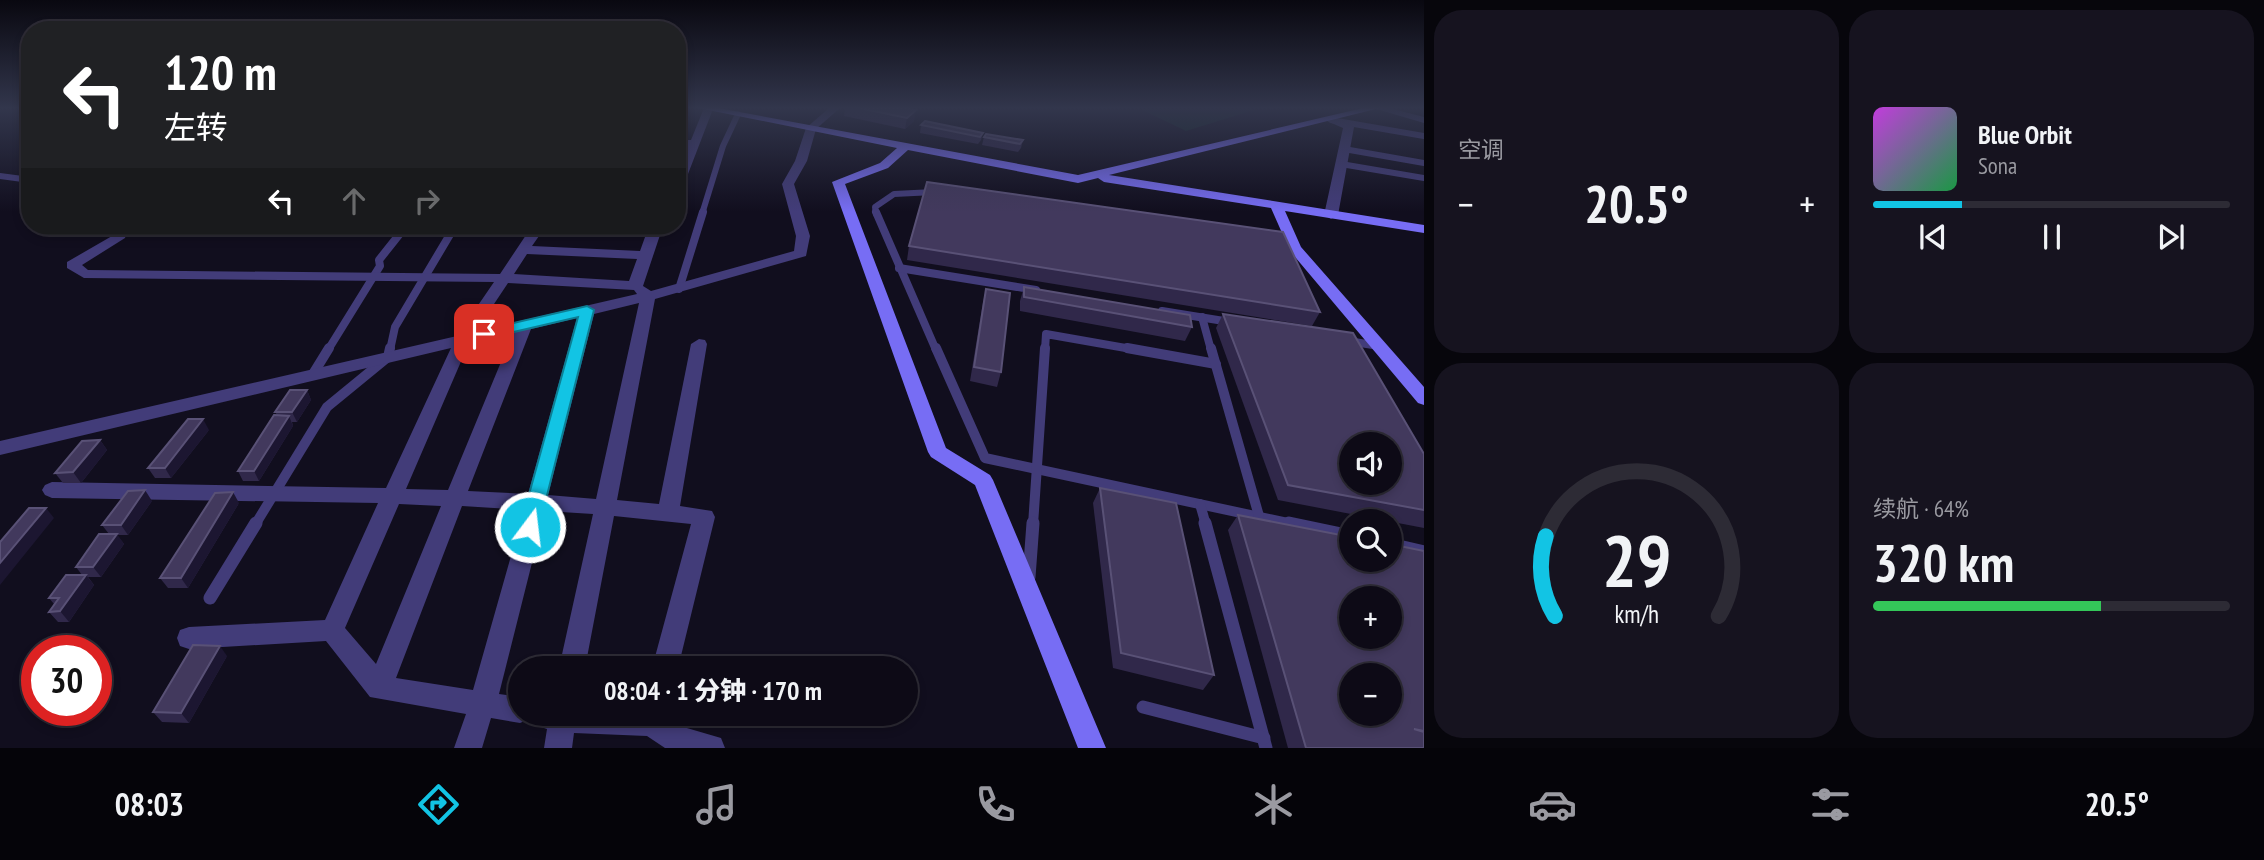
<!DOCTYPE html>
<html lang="zh">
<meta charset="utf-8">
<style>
:root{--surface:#0d0a16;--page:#16131f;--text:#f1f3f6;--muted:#9a9aa1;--line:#2d2b35;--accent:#12c4e4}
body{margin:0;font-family:"PT Sans Narrow","Noto Sans SC",sans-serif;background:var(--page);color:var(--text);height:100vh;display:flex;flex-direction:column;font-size:26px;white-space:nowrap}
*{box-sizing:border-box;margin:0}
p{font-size:23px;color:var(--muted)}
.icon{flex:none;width:38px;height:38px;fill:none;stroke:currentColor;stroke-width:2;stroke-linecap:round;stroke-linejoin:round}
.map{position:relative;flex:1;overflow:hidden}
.sheet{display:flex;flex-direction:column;gap:10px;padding:10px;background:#07060c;width:840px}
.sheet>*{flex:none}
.hud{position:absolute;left:21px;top:21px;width:665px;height:214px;border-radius:28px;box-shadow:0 4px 10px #0003,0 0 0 2px var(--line);background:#202124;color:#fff;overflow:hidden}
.tools{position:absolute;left:1339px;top:432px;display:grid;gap:14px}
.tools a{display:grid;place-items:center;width:63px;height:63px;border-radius:50%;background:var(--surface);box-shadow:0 4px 10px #0003,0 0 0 2px var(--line);font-size:35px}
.speed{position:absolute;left:21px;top:635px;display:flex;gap:14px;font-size:35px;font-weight:700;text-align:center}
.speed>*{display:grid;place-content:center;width:91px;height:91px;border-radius:50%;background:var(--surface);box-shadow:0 4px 10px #0003,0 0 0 2px var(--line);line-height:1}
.speed .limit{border:10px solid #d22;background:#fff;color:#111}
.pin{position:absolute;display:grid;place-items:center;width:60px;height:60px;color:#fff;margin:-30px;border-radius:14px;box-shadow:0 4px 10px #0006}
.me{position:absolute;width:77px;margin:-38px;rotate:15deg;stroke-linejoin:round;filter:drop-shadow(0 0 5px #0008)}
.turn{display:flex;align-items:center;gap:24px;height:147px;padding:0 28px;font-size:32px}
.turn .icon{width:91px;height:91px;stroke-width:2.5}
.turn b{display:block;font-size:49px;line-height:60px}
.lanes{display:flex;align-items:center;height:66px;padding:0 28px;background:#0003;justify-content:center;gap:35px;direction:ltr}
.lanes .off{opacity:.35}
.big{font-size:52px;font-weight:800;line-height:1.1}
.sheet .card{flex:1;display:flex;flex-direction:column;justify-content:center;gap:10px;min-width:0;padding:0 24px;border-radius:28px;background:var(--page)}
.sheet .dial{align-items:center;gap:0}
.dial svg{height:182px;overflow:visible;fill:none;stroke:var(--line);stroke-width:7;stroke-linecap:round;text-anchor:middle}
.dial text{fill:var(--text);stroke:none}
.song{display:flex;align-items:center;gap:21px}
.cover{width:84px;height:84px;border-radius:10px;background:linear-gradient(135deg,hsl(290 70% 55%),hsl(140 70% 35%))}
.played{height:7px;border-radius:4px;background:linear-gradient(90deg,var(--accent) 25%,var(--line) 25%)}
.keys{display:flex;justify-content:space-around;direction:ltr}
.heat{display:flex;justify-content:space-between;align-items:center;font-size:38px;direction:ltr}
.charge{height:10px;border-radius:5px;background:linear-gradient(90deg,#34c759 64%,var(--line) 0)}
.sheet .tiles{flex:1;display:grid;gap:10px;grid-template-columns:repeat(2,1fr)}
.trip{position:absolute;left:508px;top:656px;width:410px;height:70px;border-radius:35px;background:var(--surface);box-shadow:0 4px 10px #0003,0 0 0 2px var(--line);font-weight:800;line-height:70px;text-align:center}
.dock{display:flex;height:112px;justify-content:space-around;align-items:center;background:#050409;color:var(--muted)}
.dock .icon{width:49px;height:49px}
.dock .on{color:var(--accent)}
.dock b{font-size:32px;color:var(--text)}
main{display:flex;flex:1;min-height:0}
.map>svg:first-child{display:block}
.green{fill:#112727}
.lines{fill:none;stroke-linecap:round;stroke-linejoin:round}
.lane-far3{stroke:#423c79;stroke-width:6}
.lane-far2{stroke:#423c79;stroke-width:8}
.lane-far1{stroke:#423c79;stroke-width:10}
.lane{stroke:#423c79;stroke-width:13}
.street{fill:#423c79;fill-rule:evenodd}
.secondary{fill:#776df4;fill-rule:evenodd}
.wall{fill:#30284a}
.shaded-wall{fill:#1c1631}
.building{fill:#42395d;stroke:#595176;stroke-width:2;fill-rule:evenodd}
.route{fill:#12c4e4;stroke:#0c7f94;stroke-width:2}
</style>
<main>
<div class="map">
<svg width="1424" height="748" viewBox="0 0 1424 748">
<rect width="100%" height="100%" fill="#110e1e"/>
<polygon class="green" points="1138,108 1251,108 1254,110 1186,131"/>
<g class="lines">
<g class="lane-far3">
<polyline points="1331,120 1424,136"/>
<polyline points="1344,149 1424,163"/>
<polyline points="1341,164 1424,178"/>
<polyline points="0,176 30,180"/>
<polyline points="702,214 723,146 738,114"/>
<polyline points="876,214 875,207 894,194 934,192"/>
</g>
<g class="lane-far2">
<polyline points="876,212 936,350"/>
<polyline points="355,226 441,226"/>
<polyline points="463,226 536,231"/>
<polyline points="899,268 1036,290"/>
<polyline points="679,289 703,212"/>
<polyline points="1162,311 1230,322"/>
<polyline points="1202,317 1211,350"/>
<polyline points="1348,341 1379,346"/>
<polyline points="328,350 380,266 379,260 406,226"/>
<polyline points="390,350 395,327 455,226"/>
<polyline points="1045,350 1046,334 1137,350"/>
</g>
<g class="lane-far1">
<polyline points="936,348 985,458 1297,525"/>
<polyline points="1127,348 1216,364"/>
<polyline points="1211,348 1259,516"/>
<polyline points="313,374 329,348"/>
<polyline points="1200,504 1206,525"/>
<polyline points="255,525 327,407 388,357 390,348"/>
<polyline points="1033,525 1045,348"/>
</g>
<g class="lane">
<polyline points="1205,523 1266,748"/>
<polyline points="1289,523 1351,536"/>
<polyline points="1390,544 1424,552"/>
<polyline points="1029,577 1033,523"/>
<polyline points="210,598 256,523"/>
<polyline points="1143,707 1264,738"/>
</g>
<g class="street">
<polygon points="704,108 713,109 683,187 677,191 677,172 688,147 677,146 677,140 691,140"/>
<path d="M 829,108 L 840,108 L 816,129 L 807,161 L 794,184 L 810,236 L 806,256 L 655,299 L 617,500 L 659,504 L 691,344 L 699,339 L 705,340 L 707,344 L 680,506 L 712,511 L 715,517 L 678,668 L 652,668 L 691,524 L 614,516 L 585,668 L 559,668 L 593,514 L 545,511 L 499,694 L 520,697 L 520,714 L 661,714 L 680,726 L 721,738 L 725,748 L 665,748 L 647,736 L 574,733 L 572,748 L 544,748 L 547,729 L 529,723 L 527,720 L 520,723 L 491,718 L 482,748 L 454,748 L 466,714 L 370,697 L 326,641 L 189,649 L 180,646 L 177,638 L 180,630 L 189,627 L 325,620 L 378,503 L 52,498 L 45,495 L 42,490 L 45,485 L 52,482 L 386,488 L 451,348 L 0,455 L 0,441 L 457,336 L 494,282 L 84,278 L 67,268 L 67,262 L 112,236 L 115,226 L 129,226 L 125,238 L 82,265 L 88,270 L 500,274 L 532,226 L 546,226 L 532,246 L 640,251 L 649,226 L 663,226 L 643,286 L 651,291 L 794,251 L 796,236 L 782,184 L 795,161 L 806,128 ZM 527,254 L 637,259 L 629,281 L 514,274 ZM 508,283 L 634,290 L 637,294 L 476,331 ZM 639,303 L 596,499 L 548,495 L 594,314 ZM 577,318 L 528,494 L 468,491 L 531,329 ZM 513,333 L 448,490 L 406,489 L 469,343 ZM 399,504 L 441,506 L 376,664 L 345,628 ZM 462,506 L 524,510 L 473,690 L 396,678 Z"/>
<polygon points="1373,108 1389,108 1424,117 1424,123"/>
<polygon points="1331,116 1354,127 1338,215 1331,219 1324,215 1343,128 1327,121 1327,117"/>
</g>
<polygon class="secondary" points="698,108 718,108 1078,175 1363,108 1380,108 1109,175 1424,225 1424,233 1285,211 1301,247 1424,387 1424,405 1418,403 1290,251 1271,208 1104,182 1098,178 1078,183 908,150 888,168 845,184 946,448 990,475 993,480 1106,748 1078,748 975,485 931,457 928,452 832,182 880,163 897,148"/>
</g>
<g class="wall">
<polygon points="845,108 906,108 914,121 905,129 844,116"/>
<polygon points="921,125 983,133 981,140 978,144 920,133"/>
<polygon points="984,137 1023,140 1021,148 1018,152 982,145"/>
<polygon points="909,246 1320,312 1312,326 907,260"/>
<polygon points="1024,287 1192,327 1185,341 1020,311 1020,301"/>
<polygon points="986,289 1001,372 997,387 970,381 983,302"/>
<polygon points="1223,314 1424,454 1424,528 1278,500 1216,328"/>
<polygon points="307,390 311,400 297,422 292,422 293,426 259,481 243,481 238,471 277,415 275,412"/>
<polygon points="209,430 171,478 155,478 148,468"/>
<polygon points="100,440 107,450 81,483 63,483 55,473"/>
<polygon points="1100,488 1214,675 1203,690 1113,668 1093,503"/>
<polygon points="152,501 128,535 117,535 124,544 101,577 88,577 94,585 69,622 58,622 49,612 54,604 49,598 82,575 76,567 109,534 102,525"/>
<polygon points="239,503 188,588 168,588 160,578"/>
<polygon points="1238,515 1424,748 1288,748 1228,530"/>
<polygon points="227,656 189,723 162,722 153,712"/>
</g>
<g class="shaded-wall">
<polygon points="916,110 914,121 905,129 907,118"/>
<polygon points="307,390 311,400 297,422 292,412"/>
<polygon points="289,416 293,426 259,481 254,471"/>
<polygon points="203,419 209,430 171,478 165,468"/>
<polygon points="100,440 107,450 81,483 73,472"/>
<polygon points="145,490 152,501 128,535 121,525"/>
<polygon points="233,492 239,503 188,588 181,578"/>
<polygon points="46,508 54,518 0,585 0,563"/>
<polygon points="117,534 124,544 101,577 93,567"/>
<polygon points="86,575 94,585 69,622 60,611"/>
<polygon points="220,646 227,656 189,723 181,713"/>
<polygon points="96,667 103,675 96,690"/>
<polygon points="74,710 88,710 82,723 58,727 48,718"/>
</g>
<g class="building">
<polygon points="859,108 906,108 916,110 907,118"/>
<polygon points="925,121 983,133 980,137 921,125"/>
<polygon points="986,134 1023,140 1020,144 984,137"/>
<polygon points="927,182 1283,232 1320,312 909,246"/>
<polygon points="1024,287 1190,315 1192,327 1024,297"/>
<polygon points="986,289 1010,293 1001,372 974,367"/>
<path d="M 1223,314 L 1353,333 L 1424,454 L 1424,510 L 1288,485 ZM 1351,444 L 1390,444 L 1390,483 L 1351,483 Z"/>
<polygon points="290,390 307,390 292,412 275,412"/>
<polygon points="274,415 289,416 254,471 238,471"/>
<polygon points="188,419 203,419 165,468 148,468"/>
<polygon points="100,440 73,472 55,473 82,441"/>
<polygon points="1100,488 1176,503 1214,675 1121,653"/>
<polygon points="145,490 121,525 102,525 128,491"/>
<polygon points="233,492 181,578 160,578 215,493"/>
<polygon points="29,508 46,508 0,563 0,542"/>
<path d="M 1238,515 L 1351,537 L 1351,560 L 1390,560 L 1390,544 L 1424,551 L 1424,731 L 1414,729 L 1424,732 L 1424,748 L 1306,748 ZM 1351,598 L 1390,598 L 1390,637 L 1351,637 ZM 1351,676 L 1390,676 L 1390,714 L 1351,714 Z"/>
<polygon points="99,534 117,534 93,567 76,567"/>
<polygon points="66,575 86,575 60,611 49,612 59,598 49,598"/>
<polygon points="193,645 220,646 181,713 153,712"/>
<polygon points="51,710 74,710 72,713 48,718"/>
</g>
<linearGradient id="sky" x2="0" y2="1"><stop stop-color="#090810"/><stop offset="0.51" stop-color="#32364c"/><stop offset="1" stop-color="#32364c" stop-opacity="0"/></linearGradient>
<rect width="1424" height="212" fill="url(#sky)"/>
<polygon class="route" points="587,306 594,310 539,527 537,532 523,532 520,527 578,317 484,339 476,334 479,331"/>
</svg>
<div class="tools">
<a><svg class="icon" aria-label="sound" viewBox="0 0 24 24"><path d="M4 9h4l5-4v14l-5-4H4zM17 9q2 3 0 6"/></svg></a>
<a><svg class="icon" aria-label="search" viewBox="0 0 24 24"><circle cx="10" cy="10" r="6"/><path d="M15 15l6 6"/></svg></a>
<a>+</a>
<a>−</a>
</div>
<div class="speed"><div class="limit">30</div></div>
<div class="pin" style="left:484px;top:334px;background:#d93025"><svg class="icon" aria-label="arrive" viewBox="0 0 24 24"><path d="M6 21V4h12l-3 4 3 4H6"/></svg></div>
<svg class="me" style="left:530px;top:527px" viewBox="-20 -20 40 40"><circle r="17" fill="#12c4e4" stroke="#fff" stroke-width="3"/><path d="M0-11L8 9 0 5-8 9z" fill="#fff"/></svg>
<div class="trip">08:04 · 1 分钟 · 170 m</div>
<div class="hud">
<div class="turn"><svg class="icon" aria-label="left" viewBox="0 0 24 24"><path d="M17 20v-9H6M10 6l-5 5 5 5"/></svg><div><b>120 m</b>左转</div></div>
<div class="lanes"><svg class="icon" aria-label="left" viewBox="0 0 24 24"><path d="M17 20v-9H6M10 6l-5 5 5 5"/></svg><svg class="icon off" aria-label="ahead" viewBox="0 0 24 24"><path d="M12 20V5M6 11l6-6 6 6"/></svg><svg class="icon off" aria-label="right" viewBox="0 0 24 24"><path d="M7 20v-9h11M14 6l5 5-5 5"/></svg></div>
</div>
</div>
<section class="sheet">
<div class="tiles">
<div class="card"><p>空调</p>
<div class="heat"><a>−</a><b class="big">20.5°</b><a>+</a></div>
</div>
<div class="card">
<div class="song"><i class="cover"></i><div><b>Blue Orbit</b><p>Sona</p></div></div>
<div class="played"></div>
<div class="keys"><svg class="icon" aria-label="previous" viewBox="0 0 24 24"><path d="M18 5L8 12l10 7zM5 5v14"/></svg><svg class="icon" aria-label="pause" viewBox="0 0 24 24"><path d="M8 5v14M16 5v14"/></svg><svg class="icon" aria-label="next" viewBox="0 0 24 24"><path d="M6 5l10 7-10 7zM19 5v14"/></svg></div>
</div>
<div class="card dial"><svg viewBox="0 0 100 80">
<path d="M14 69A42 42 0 1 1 86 69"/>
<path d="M14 69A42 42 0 0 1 10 34" stroke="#12c4e4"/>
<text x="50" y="56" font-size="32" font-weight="700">29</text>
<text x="50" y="72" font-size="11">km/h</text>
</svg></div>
<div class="card"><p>续航 · 64%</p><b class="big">320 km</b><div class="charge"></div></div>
</div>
</section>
</main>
<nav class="dock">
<b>08:03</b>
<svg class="icon on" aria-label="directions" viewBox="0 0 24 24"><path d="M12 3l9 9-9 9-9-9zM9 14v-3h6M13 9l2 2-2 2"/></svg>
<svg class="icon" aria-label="music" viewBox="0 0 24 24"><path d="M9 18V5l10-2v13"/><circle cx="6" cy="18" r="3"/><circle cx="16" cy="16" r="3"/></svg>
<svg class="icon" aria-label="phone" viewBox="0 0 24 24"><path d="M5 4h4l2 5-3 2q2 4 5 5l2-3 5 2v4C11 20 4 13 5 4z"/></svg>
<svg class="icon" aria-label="climate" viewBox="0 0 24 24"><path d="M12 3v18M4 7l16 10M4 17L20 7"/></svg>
<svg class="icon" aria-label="car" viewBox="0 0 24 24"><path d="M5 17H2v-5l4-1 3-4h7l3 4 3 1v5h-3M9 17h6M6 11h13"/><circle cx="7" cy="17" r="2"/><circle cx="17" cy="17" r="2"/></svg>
<svg class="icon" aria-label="filters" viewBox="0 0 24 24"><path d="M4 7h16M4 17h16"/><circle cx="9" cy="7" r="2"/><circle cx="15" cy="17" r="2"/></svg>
<b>20.5°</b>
</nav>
